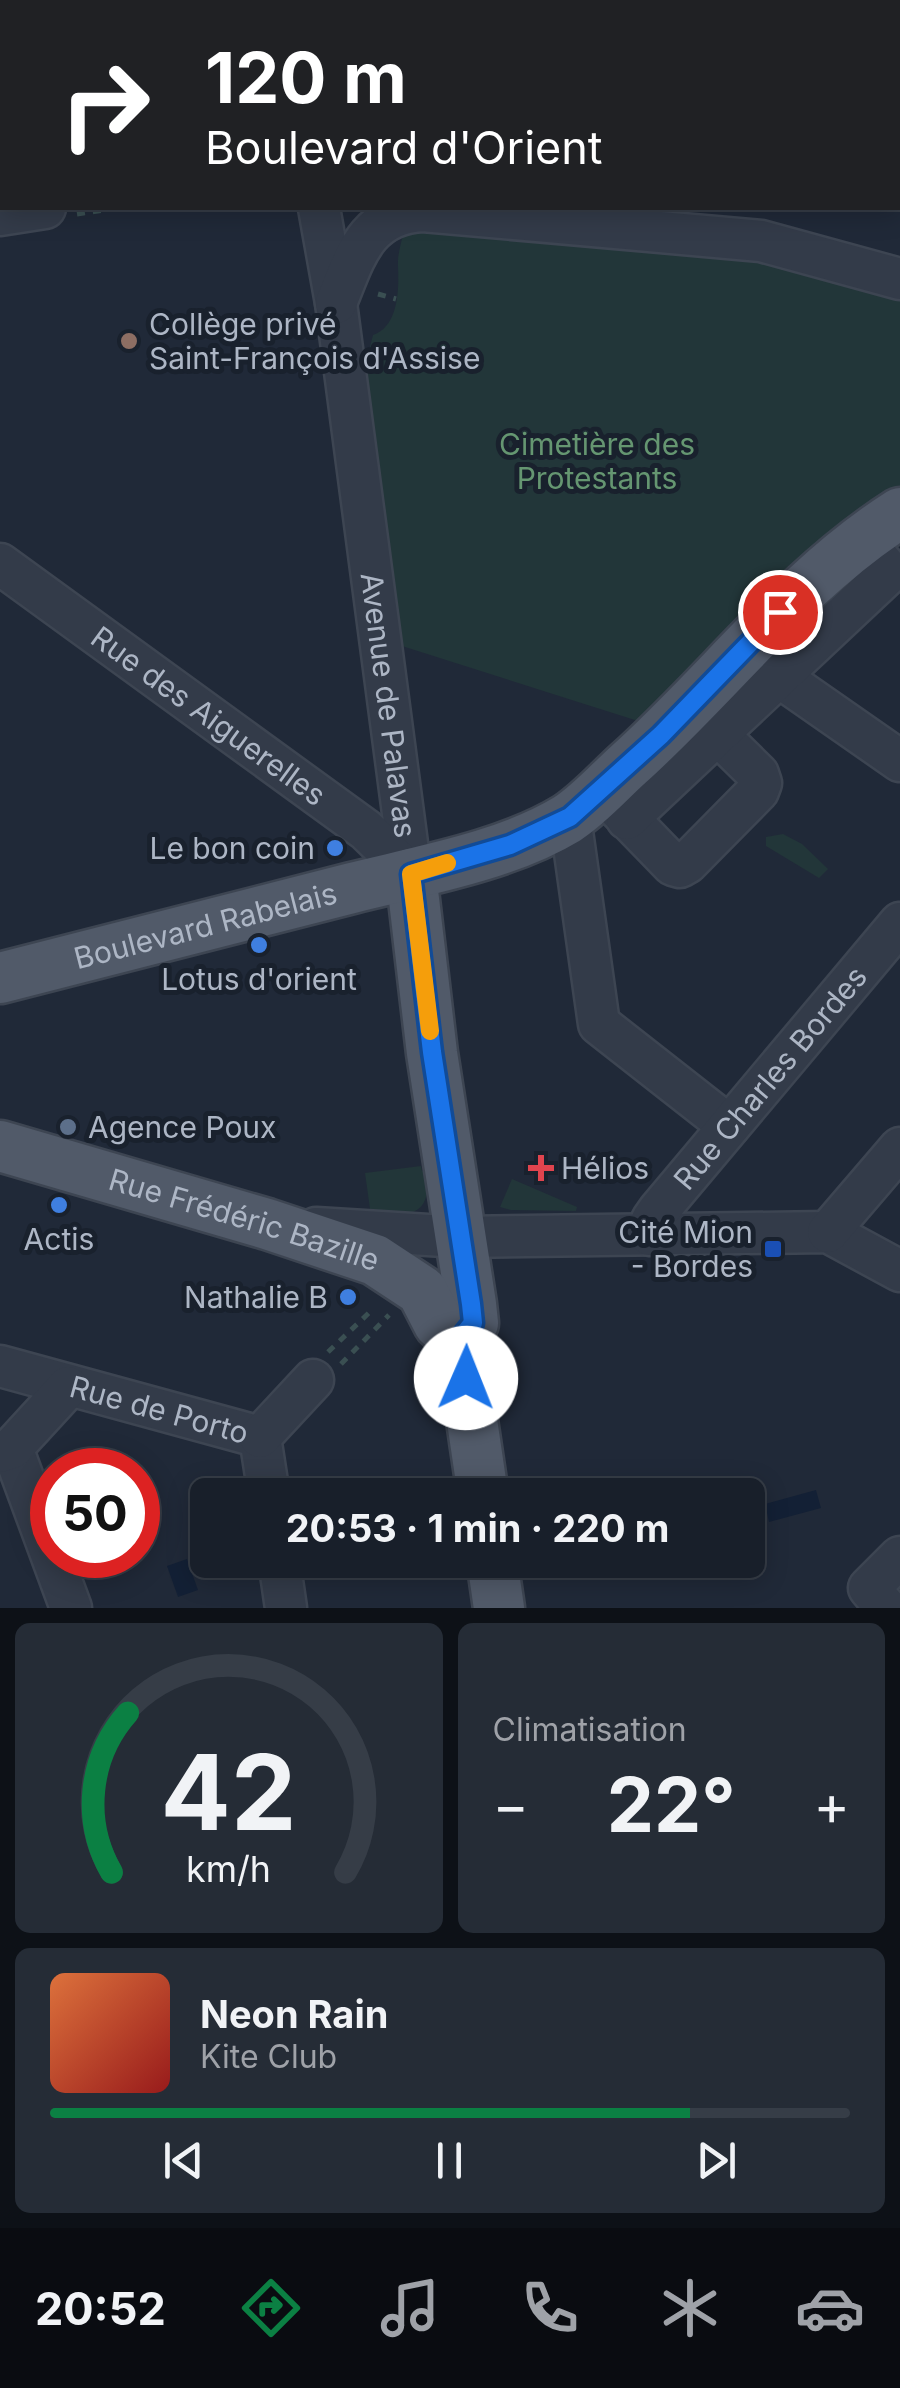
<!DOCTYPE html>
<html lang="fr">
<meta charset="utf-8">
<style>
:root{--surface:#181f2a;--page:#252c36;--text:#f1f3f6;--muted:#9fa2a8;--line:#363d47;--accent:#0b8043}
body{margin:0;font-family:Inter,sans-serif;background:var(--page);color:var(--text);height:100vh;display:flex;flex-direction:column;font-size:38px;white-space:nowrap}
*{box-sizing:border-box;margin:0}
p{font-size:32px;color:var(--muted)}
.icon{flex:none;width:55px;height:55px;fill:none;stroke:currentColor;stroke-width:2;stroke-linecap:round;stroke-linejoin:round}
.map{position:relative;height:1608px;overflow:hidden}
.drawer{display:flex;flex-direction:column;gap:15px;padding:15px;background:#0d1117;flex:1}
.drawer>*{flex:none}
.hud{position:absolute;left:0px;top:0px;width:900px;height:210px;box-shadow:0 5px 25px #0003,0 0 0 2px var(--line);background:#202124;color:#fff;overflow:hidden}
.speed{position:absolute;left:30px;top:1448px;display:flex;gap:20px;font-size:50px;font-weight:700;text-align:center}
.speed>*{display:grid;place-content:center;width:130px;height:130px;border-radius:50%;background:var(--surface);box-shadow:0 5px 25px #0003,0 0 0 2px var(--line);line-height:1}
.speed .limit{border:15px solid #d22;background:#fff;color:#111}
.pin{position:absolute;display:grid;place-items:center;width:85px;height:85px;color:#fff;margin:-42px;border:5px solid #fff;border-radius:50%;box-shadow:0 2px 10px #0007}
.me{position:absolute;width:110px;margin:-55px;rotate:1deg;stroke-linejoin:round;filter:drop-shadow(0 0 8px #0008)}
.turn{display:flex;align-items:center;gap:35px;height:210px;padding:0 40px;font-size:45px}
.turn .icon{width:130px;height:130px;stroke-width:2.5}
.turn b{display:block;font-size:70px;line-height:85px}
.big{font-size:75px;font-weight:700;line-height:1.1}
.drawer .tile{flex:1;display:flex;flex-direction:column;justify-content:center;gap:15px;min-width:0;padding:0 35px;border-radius:15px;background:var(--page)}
.drawer .dial{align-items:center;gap:0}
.dial svg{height:260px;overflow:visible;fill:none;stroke:var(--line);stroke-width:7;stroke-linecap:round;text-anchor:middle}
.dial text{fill:var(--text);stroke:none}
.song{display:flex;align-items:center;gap:30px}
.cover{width:120px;height:120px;border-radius:15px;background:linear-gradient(135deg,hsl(20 70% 55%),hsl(0 70% 35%))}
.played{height:10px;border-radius:5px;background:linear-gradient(90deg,var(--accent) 80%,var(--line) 80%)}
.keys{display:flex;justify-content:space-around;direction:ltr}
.heat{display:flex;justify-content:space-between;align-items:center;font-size:55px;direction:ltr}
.drawer .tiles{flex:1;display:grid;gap:15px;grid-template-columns:1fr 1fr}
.tile:last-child{grid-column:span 2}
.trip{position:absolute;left:190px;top:1478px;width:575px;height:100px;border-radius:15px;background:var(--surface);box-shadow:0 5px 25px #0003,0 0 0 2px var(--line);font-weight:700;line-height:100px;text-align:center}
.menu{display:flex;height:160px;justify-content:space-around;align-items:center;background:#0a0c11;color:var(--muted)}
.menu .icon{width:70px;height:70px}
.menu .current{color:var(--accent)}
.menu b{font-size:45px;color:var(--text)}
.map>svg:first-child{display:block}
.green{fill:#223639}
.water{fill:#132035}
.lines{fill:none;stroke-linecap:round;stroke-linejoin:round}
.minor-casing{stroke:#3d4552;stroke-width:45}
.major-casing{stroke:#3d4552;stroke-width:55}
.path{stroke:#3a4f52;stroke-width:5;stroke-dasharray:8 8;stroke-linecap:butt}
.minor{stroke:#333b49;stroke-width:40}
.major{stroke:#515a69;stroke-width:50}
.tram{stroke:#555f70;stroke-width:2.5}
.route-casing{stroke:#114b97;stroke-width:25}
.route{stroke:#1a73e8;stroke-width:18}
.slow{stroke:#f59e0b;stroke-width:18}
.education-dot{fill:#8d6e63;stroke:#19212d;stroke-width:4}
.shop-dot{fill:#3f7fe0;stroke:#19212d;stroke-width:4}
.service-dot{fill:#5c6f8a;stroke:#19212d;stroke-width:4}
.health-dot{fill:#e0444e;stroke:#19212d;stroke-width:4}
.transit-dot{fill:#1a4fb4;stroke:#19212d;stroke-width:4}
.labels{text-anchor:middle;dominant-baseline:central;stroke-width:10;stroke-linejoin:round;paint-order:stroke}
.poi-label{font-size:30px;fill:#adb6c5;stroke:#19212d;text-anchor:start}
.park-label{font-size:30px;fill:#659671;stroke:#19212d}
.street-label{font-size:30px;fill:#adb6c5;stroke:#19212d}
</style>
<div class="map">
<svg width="900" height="1608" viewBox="0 0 900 1608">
<rect width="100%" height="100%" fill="#202938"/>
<g class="green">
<path d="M 405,225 L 760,257 L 900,297 L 900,489 L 868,510 L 638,721 L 402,646 L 364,370 L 373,335 C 399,326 399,288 398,266 C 397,253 403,238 405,225 Z"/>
<polygon points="783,834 802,844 828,869 819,878 766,846 766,837"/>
<path d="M 421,1166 L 422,1171 L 427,1171 C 432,1218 410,1215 371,1216 L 365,1173 Z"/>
<polygon points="512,1179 577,1207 576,1211 511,1210 500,1207"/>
</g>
<g class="water">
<polygon points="816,1490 821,1508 769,1522 765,1504"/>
<polygon points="187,1559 198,1590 178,1597 167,1566"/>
</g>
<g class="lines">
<g class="minor-casing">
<g id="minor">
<polyline points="182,0 184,2"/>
<polyline points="898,22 900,21"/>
<polyline points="898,83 900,82"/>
<path id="s1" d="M 319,208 L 336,303 L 411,874"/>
<polyline points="0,215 45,208"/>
<path d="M 336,303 C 355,257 365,214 423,211 L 761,241 L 900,279"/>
<path id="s2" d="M 0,564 L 366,830 L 411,874"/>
<polyline points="758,662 900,761"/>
<polyline points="610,800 673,865 680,867 687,863 758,791 761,783 758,774 699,716"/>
<polyline points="570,817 599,1024 729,1126"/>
<polyline points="627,819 890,572 861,538"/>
<polyline points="316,1228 460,1237 828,1232 900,1271"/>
<polyline points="828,1232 900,1148"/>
<path id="s3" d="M 650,1235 L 652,1220 L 659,1210 L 900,923"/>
<path id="s4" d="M 0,1366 L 260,1437 L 269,1495"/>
<polyline points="260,1437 313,1380"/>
<polyline points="12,1448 71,1608"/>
<polyline points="0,1452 12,1448 68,1387"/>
<polyline points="279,1560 286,1608"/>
<polyline points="886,1608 869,1588 900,1557"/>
</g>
</g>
<g class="major-casing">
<g id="major">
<polyline points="411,874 432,1053 471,1304 473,1323 460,1339 483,1495"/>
<path id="s5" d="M 0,978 C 117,948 234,918 352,888 C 420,871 506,856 567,819 C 589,805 609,782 629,764 C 721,681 795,580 900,513"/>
<path id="s6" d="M 0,1146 L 267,1224 L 375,1260 L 422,1291 L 439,1324 L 460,1339"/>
<polyline points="492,1560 499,1608"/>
</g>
</g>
<g class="path">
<polyline points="258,0 260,2"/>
<polyline points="77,214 118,208"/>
<polyline points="378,294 396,299"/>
<polyline points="328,1352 374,1308"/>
<polyline points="341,1364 389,1315"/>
</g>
<use href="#minor" class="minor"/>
<use href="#major" class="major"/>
<g class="tram">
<polyline points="219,0 221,2"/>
<polyline points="245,0 247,2"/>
<polyline points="898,51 900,50"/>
</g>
</g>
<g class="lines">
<g class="route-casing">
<polyline id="route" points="466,1378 460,1339 473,1323 471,1304 432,1052 411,874 510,845 570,817 661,735 780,612"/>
</g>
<use href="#route" class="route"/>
<polyline class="slow" points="430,1031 411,874 447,863"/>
</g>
<circle class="education-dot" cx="129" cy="341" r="10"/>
<g class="shop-dot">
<circle cx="335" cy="848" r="10"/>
<circle cx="259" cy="945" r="10"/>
<circle cx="59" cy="1205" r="10"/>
<circle cx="348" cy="1297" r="10"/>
</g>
<circle class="service-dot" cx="68" cy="1127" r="10"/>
<path class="health-dot" d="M536 1153h10v10h10v10h-10v10h-10v-10h-10v-10h10z"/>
<rect class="transit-dot" x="763" y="1239" width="20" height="20" rx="5"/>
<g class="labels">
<g class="poi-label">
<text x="149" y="324">Collège privé<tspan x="149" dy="34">Saint-François d'Assise</tspan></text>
<text x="315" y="848" text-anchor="end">Le bon coin</text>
<text x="259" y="979" text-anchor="middle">Lotus d'orient</text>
<text x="88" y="1127">Agence Poux</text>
<text x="561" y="1168">Hélios</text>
<text x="753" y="1232" text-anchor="end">Cité Mion<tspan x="753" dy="34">- Bordes</tspan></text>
<text x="59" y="1239" text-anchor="middle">Actis</text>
<text x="328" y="1297" text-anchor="end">Nathalie B</text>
</g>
<g class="park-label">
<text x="597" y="444">Cimetière des<tspan x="597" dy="34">Protestants</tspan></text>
</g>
<g class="street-label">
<text stroke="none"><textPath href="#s1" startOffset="502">Avenue de Palavas</textPath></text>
<text stroke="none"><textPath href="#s2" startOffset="258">Rue des Aiguerelles</textPath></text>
<text stroke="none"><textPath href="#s5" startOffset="212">Boulevard Rabelais</textPath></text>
<text stroke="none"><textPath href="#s3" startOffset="200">Rue Charles Bordes</textPath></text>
<text stroke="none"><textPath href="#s6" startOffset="255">Rue Frédéric Bazille</textPath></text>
<text stroke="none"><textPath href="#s4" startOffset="165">Rue de Porto</textPath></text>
</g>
</g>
</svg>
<div class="speed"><div class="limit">50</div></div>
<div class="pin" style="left:780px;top:612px;background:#d93025"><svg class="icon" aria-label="arrive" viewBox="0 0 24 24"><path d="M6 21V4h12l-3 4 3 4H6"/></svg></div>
<svg class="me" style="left:466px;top:1378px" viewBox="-20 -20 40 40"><circle r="19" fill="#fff"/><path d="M0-13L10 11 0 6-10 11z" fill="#1a73e8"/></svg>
<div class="trip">20:53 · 1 min · 220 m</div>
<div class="hud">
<div class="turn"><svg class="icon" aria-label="right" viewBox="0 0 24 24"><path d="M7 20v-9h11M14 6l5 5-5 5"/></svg><div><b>120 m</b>Boulevard d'Orient</div></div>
</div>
</div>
<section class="drawer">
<div class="tiles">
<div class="tile dial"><svg viewBox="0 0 100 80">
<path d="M14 69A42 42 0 1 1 86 69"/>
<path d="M14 69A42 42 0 0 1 19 20" stroke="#0b8043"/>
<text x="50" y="56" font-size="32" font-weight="700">42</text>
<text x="50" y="72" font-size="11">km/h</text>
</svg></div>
<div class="tile"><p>Climatisation</p>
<div class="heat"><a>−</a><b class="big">22°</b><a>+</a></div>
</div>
<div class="tile">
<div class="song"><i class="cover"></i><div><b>Neon Rain</b><p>Kite Club</p></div></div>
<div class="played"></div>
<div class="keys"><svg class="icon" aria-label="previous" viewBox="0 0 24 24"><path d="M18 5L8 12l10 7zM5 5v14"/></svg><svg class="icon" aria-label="pause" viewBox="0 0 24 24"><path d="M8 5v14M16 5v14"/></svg><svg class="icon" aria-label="next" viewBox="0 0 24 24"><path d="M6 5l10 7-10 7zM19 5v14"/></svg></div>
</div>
</div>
</section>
<nav class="menu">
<b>20:52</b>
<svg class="icon current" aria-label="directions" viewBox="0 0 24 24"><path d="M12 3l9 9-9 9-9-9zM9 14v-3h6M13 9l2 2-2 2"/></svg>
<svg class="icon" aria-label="music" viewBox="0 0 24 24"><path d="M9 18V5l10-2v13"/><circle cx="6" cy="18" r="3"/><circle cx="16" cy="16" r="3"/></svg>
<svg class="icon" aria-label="phone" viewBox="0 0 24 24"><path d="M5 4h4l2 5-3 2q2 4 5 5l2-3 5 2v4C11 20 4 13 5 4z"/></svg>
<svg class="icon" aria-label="climate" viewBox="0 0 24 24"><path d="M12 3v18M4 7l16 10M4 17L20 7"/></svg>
<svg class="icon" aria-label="car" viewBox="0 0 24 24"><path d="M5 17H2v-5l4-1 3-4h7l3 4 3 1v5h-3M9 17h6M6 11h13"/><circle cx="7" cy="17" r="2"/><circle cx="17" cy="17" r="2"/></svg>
</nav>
